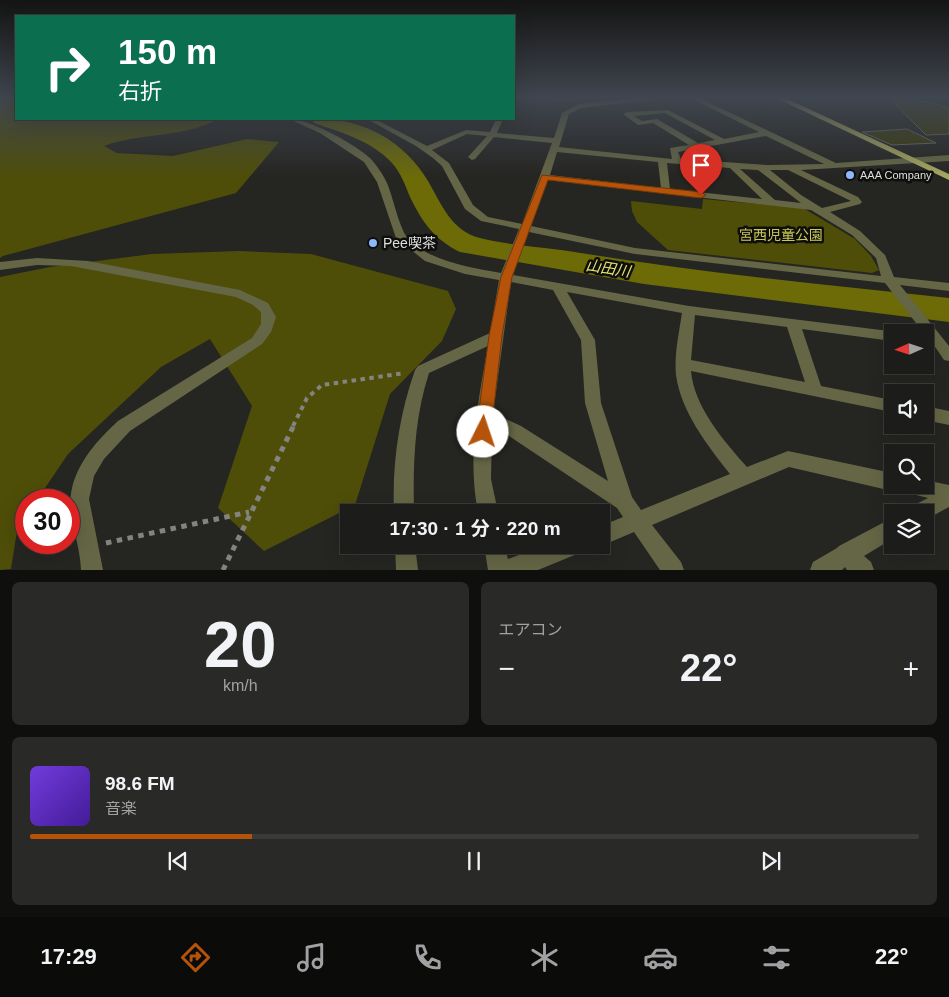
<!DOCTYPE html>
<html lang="ja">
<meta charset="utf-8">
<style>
:root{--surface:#1c1c1a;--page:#292927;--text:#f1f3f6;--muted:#a0a1a2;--line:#3a3a39;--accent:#b45309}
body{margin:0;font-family:Helvetica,"Noto Sans JP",sans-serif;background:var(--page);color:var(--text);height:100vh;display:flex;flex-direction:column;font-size:19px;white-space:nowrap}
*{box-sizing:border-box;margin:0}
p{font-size:16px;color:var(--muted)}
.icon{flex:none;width:28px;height:28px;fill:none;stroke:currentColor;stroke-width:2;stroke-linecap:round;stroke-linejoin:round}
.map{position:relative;height:570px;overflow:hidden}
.details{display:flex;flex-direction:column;gap:12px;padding:12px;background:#0f0f0e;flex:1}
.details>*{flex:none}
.guide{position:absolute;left:15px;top:15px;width:500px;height:105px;border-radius:0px;box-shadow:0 5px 20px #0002,0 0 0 1px var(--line);background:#0b6e4f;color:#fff;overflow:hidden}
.needle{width:32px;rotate:267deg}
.fabs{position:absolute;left:884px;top:324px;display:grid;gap:10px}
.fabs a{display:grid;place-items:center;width:50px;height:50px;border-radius:0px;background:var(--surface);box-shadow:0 5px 20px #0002,0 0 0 1px var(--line);font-size:25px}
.speed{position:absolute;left:15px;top:489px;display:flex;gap:10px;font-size:25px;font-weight:700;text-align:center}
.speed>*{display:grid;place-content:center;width:65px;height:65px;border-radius:50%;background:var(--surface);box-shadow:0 5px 20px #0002,0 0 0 1px var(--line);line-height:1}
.speed .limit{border:8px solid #d22;background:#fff;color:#111}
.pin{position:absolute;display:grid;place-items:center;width:42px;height:42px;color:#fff;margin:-51px -21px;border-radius:50% 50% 50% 0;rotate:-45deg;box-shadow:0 0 5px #0007}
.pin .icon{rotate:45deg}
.me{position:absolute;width:55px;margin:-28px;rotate:4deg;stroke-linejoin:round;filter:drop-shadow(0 0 4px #0008)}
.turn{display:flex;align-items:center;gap:18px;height:105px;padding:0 20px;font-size:22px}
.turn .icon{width:65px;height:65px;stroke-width:2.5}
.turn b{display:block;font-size:35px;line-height:42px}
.big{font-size:38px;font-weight:700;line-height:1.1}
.details .widget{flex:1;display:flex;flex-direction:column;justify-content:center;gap:8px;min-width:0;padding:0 18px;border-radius:8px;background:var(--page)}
.details .dial{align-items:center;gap:0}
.dial b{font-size:65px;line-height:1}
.song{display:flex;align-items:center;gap:15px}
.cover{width:60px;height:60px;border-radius:8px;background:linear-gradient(135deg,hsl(260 70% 55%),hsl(260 70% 35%))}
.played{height:5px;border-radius:2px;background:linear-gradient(90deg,var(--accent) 25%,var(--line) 25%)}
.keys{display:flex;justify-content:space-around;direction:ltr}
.heat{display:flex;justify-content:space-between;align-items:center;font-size:28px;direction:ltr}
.details .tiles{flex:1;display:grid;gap:12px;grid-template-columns:1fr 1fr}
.widget:last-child{grid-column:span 2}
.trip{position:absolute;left:340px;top:504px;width:270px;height:50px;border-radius:0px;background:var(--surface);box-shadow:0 5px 20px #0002,0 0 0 1px var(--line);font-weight:700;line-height:50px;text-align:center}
.tabs{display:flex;height:80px;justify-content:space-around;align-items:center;background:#0b0b0a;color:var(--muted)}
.tabs .icon{width:35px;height:35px}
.tabs .on{color:var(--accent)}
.tabs b{font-size:22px;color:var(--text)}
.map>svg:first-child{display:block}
.green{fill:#4e4e09}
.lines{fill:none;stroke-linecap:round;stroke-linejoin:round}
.river{fill:#6c6b08;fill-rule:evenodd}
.building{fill:#393909;stroke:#696965}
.path-far1{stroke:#838380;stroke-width:4;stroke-dasharray:4.5 4.5;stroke-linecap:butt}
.path{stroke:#838380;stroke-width:5;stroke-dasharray:5.5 5.5;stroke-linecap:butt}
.minor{fill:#656645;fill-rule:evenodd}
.tertiary{fill:#656645;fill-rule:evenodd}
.primary{fill:#a6a761;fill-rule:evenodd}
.route{fill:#b45309;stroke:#753606}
.poi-dot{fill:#8db9fc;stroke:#0e0e0d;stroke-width:2}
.labels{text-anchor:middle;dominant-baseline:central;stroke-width:5;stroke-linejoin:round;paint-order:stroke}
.far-poi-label{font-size:11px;fill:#dfdfdd;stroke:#0e0e0d;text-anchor:start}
.park-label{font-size:14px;fill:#c9c955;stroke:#0e0e0d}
.poi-label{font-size:14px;fill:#dfdfdd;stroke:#0e0e0d;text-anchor:start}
.water-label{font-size:15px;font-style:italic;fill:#e3e36f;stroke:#0e0e0d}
</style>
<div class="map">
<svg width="949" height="570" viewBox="0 0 949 570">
<rect width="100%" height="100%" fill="#252522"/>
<g class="green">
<path d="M 0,97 L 16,97 L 16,119 L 217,119 C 191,137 137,133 104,146 L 117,153 L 173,156 L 247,139 L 279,142 L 236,193 L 3,256 L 0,258 Z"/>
<polygon points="703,199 803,208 855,239 871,256 879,270 872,273 668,250 637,222 632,211 631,201 702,209"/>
<polygon points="239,251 311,254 448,291 456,309 442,341 390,394 355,505 264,551 218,508 252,406 210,339 161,367 68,454 37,500 26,500 26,517 17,531 11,569 0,570 0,277 50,267 152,254"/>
</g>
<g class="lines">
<path class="river" d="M 311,119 C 359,116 404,140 428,181 C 441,203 451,231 480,238 C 512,246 548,247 581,253 C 703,273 826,285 949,298 L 949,322 L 644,284 L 460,252 C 435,240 422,222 410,197 C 405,185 401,173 392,163 C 372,141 341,132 314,123 Z"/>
</g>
<g class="building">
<polygon points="889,98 929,102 949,108 949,134 926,135"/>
<polygon points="907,129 936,143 892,145 862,132"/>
</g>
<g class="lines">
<polyline class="path-far1" points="293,426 307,398 322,385 405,373"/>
<g class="path">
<polyline points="106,543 249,512"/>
<polyline points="223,570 294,425"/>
</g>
<g class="minor">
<polygon points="514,97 573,97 575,99 572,101"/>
<path d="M 648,97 L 676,97 L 581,108 L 569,114 L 559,147 L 672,159 L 670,148 L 689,145 L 653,123 L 638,125 L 623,114 L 627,112 L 668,110 L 724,139 L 759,132 L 688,97 L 697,97 L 836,163 L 949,155 L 949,161 L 801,170 L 858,197 L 862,202 L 860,204 L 830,212 L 860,231 L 885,255 L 894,277 L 949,283 L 949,291 L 900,285 L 949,346 L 949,361 L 944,360 L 925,332 L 923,332 L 885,283 L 635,254 L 529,232 L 513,275 L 689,306 L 897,332 L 892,332 L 892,341 L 802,329 L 821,386 L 892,400 L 892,412 L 691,371 C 694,407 724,441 747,467 L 788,451 L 892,473 L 892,485 L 925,485 L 925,480 L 949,485 L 949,507 L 925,520 L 925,512 L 911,512 L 914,505 L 928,498 L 901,491 L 899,487 L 892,491 L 789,467 L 652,525 L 681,562 L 684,570 L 660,570 L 634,532 L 601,546 L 598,545 L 601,545 L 601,526 L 623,517 L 617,508 L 509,436 L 492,428 L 491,479 L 498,512 L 478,512 C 467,457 478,401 488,346 L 429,373 C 414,419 413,465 414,512 L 394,512 C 392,464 399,415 415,370 L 418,366 L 490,333 L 499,280 L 465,274 L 425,261 L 396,238 L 377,182 L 364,162 L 320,133 L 289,119 C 308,118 356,145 370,158 C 376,164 384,176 387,183 C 393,197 399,227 407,237 C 427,261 472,268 501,273 L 519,229 L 481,221 L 465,209 L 442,166 L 433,158 L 416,146 L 367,119 L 375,119 L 427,146 L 466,130 L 490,132 L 496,119 L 503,119 L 497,133 L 554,138 L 562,113 L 579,104 ZM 665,113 L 715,140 L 698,143 L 657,119 L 642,121 L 634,116 ZM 467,134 L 487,136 L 468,157 L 472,160 L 475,159 L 494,137 L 552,143 L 522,224 L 488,217 L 473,205 L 449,163 L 432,150 ZM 766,136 L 824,164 L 767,165 L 681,159 L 678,152 ZM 557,152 L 658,162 L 661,188 L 550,175 ZM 667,163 L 730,168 L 762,199 L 670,189 ZM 740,169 L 758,170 L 801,203 L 775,200 ZM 770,170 L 788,170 L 851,201 L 822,208 L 801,195 ZM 548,180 L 811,210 L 852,235 L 876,258 L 881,276 L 635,248 L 531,226 ZM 511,282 L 553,290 L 581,340 L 585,403 L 608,481 L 521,426 L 493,413 ZM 567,292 L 682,313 C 679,333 674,355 676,375 C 681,412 708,446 730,474 L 641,510 L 632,497 L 601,403 L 595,340 ZM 695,315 L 787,327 L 805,382 L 691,360 Z"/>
<polygon points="942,97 949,97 949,100 943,98"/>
<polygon points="925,406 949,411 949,425 925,420"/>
<polygon points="892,518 892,539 864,556 871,562 874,570 847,570 845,567 842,570 810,570 813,562 837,548 839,546"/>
<polygon points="395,545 415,545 418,570 396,570"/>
<polygon points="484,545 504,545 508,559 547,545 585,545 582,552 538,570 488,570"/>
</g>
<path class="tertiary" d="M 37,258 L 88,261 L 240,290 L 268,303 L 276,317 L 271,332 L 262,344 L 130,431 L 104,459 L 94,476 L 89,499 L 103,570 L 81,570 C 80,550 74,532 71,513 C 66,475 92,445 118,421 L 252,338 L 261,324 L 261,312 L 253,305 L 236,297 L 71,266 L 37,265 L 0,270 L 0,262 Z"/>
<polygon class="primary" points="774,97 783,97 949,174 949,180"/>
</g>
<linearGradient id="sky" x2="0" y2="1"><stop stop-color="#141413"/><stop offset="0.55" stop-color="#40464f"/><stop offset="1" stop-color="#40464f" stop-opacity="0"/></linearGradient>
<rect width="949" height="177" fill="url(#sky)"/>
<polygon class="route" points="542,175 701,192 706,195 701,198 548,180 512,277 502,336 491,432 489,437 483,438 478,437 476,432 489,336 501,277"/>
<g class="poi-dot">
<circle cx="850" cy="175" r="5"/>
<circle cx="373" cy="243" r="5"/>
</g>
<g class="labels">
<g class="far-poi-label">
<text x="860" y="175">AAA Company</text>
</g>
<g class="park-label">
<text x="781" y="235">宮西児童公園</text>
</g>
<g class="poi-label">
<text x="383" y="243">Pee喫茶</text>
</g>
<g class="water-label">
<text transform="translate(608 268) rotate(9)">山田川</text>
</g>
</g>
</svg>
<div class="fabs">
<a><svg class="needle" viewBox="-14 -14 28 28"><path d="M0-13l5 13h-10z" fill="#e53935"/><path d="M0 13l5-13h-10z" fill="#a0a1a2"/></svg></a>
<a><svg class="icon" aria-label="sound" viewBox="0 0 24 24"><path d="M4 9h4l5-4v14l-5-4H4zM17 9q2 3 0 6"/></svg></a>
<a><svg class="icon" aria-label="search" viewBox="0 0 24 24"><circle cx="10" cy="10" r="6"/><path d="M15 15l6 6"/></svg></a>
<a><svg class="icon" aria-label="layers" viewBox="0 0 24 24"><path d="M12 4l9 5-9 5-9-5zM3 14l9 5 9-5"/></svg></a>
</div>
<div class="speed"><div class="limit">30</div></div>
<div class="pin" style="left:701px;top:195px;background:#d93025"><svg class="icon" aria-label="arrive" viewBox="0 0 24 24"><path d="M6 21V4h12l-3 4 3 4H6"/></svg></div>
<svg class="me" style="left:483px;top:432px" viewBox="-20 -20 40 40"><circle r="19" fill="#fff"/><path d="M0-13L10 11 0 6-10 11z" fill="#b45309"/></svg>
<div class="trip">17:30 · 1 分 · 220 m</div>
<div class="guide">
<div class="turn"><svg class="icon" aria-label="right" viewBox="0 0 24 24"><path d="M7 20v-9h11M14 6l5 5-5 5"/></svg><div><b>150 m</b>右折</div></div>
</div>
</div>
<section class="details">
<div class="tiles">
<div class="widget dial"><b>20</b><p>km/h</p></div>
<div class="widget"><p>エアコン</p>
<div class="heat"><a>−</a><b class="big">22°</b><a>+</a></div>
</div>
<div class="widget">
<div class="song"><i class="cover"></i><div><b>98.6 FM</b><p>音楽</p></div></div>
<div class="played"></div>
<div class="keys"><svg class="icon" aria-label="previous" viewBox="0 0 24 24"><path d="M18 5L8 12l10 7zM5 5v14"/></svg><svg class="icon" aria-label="pause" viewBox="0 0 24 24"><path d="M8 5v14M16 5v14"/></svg><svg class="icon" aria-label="next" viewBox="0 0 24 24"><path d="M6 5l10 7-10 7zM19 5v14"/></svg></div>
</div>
</div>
</section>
<nav class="tabs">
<b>17:29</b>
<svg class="icon on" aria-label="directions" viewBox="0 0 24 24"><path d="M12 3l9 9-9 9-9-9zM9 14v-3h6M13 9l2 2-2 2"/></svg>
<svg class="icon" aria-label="music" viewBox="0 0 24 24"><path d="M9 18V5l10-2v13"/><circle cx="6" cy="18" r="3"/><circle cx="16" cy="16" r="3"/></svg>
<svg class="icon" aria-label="phone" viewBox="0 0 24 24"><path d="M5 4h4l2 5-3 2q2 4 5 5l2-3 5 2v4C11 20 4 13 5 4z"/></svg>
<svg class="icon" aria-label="climate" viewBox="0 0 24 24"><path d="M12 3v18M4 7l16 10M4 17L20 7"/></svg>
<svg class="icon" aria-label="car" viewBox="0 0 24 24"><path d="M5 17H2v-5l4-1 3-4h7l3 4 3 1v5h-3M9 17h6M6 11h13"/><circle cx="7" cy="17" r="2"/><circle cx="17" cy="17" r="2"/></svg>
<svg class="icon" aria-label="filters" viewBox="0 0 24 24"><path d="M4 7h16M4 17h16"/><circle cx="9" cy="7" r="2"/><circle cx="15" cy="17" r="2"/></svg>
<b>22°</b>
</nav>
